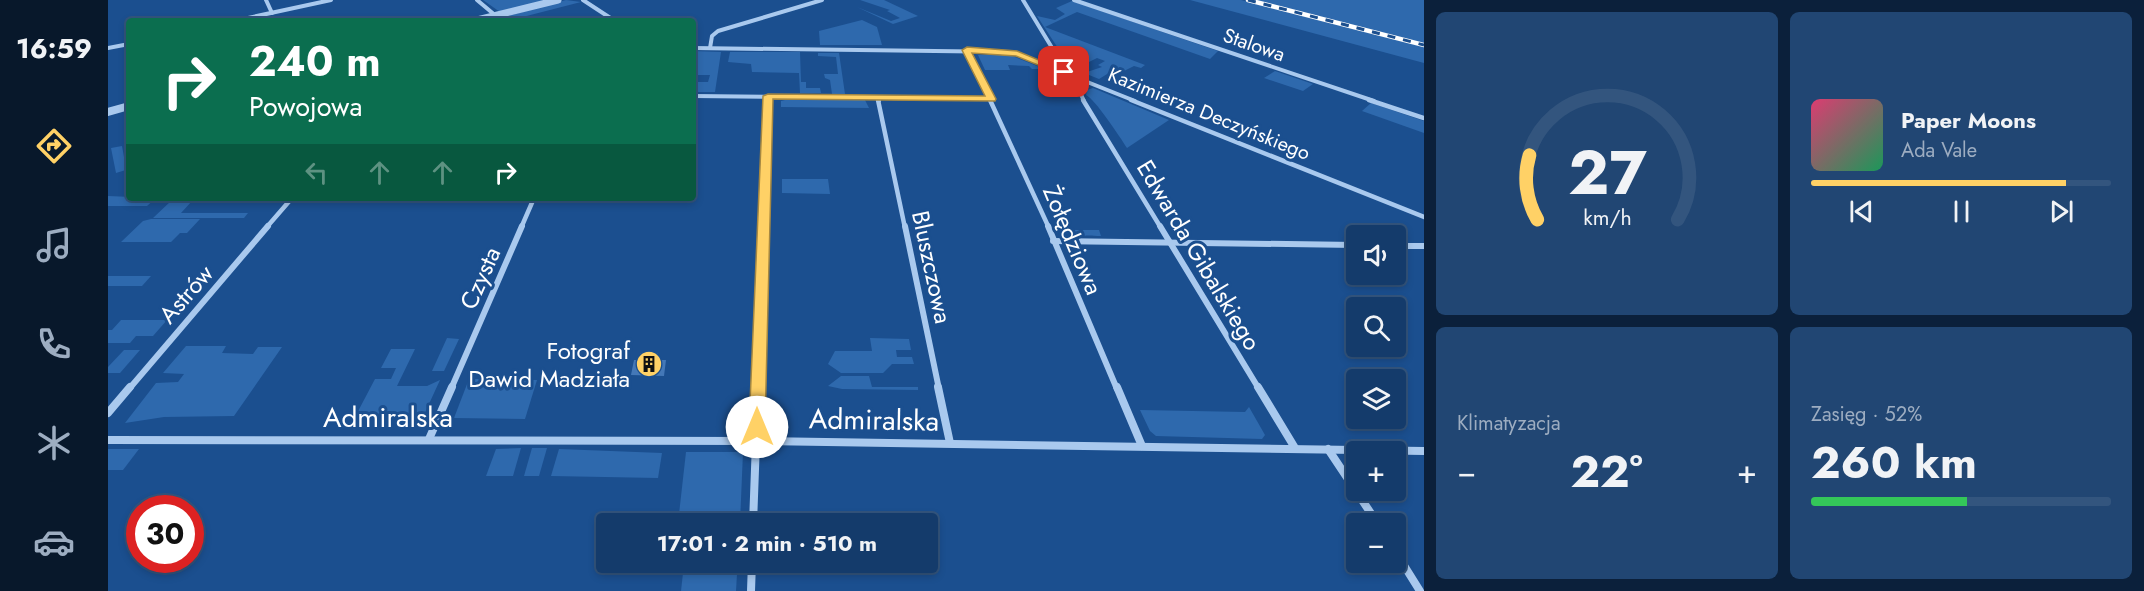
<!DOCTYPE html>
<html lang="pl">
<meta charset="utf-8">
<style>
:root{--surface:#143b6b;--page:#214673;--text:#f1f3f6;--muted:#9dadc1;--line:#33557e;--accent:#ffd166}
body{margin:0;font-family:Jost,sans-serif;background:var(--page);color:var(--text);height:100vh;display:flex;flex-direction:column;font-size:22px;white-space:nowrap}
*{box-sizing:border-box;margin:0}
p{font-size:20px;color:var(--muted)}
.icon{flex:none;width:33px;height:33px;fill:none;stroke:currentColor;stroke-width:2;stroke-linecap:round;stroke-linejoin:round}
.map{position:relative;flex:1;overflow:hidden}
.sheet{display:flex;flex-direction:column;gap:12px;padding:12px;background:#0b203b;width:720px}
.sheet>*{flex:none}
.banner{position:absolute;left:18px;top:18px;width:570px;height:183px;border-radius:6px;box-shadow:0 3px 9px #0003,0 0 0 2px var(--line);background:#0b6e4f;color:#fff;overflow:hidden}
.buttons{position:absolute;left:1238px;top:225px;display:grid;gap:12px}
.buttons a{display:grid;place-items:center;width:60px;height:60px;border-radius:6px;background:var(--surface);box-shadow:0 3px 9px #0003,0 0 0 2px var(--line);font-size:30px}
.speed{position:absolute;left:18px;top:495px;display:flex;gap:12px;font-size:30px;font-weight:700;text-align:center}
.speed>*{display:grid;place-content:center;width:78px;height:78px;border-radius:50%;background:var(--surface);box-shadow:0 3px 9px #0003,0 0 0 2px var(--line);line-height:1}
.speed .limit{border:9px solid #d22;background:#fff;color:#111}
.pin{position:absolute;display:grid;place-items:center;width:51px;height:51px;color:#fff;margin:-26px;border-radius:12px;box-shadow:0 3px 9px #0006}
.me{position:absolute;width:66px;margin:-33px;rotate:0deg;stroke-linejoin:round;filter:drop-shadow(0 0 4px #0008)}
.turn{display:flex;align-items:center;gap:21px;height:126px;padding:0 24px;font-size:27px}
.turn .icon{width:78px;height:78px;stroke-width:2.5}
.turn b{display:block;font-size:42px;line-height:51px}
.lanes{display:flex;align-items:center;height:57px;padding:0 24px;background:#0003;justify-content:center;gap:30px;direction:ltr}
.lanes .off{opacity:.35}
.big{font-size:45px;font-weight:700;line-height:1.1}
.sheet .card{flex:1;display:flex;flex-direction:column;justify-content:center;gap:9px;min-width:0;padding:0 21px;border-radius:9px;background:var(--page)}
.sheet .dial{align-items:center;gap:0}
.dial svg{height:156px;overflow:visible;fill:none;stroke:var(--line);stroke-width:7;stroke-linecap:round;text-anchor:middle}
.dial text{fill:var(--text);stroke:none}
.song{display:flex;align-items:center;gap:18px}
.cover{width:72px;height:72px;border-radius:9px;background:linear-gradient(135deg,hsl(340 70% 55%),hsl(150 70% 35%))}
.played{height:6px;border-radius:3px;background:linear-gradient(90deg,var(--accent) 85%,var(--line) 85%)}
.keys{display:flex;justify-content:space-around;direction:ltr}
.heat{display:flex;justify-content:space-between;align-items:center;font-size:33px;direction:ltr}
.charge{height:9px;border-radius:4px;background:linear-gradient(90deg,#34c759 52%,var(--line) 0)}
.sheet .tiles{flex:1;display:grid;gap:12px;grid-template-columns:repeat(2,1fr)}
.trip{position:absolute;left:488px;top:513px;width:342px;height:60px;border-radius:6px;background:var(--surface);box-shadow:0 3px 9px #0003,0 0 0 2px var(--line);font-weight:700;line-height:60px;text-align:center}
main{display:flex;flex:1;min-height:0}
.tab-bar{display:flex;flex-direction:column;width:108px;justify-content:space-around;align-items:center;background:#08182b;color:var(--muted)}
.tab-bar .icon{width:42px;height:42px}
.tab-bar .current{color:var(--accent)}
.tab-bar b{font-size:27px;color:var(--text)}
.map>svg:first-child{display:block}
.green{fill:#2e69ad}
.building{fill:#4478b7}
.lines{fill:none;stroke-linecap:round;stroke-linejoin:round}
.minor-far3{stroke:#a9c9ee;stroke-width:4}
.minor-far2{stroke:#a9c9ee;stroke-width:4.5}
.minor-far1{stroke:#a9c9ee;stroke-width:6}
.minor{stroke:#a9c9ee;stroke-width:8}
.tertiary-far1{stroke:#a9c9ee;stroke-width:7}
.tertiary{stroke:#a9c9ee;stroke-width:8}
.rail-casing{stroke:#fff;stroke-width:4.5}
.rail{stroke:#1b4f8f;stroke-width:3;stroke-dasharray:8;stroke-linecap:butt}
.route{fill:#ffd166;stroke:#a68842;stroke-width:1.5}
.labels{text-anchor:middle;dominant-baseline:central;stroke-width:6;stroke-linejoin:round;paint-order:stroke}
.far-street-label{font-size:20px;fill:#fff;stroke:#1b4f8f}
.street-label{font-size:24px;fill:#fff;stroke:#1b4f8f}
.poi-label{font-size:24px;fill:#fff;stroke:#1b4f8f;text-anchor:end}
.near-street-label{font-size:28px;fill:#fff;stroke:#1b4f8f}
</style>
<main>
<nav class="tab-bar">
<b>16:59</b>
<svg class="icon current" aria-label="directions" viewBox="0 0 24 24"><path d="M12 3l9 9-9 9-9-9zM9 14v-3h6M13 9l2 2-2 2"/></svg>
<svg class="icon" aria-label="music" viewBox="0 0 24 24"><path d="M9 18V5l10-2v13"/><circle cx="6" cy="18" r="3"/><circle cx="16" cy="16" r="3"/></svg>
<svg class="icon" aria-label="phone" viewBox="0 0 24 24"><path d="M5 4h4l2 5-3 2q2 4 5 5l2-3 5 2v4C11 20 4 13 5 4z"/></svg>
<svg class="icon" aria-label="climate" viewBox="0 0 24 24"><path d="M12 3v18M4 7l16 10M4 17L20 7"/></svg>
<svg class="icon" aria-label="car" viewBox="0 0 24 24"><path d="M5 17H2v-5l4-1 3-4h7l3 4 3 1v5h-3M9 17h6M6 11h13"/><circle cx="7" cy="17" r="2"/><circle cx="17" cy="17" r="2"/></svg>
</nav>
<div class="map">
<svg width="1316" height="591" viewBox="0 0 1316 591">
<rect width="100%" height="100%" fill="#1b4f8f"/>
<g class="green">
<polygon points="375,0 441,0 392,12"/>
<polygon points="458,0 473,2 399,21 396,17"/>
<polygon points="752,0 776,0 810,16 785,24 749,7 783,21 792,18 779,11 782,10"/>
<polygon points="1082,0 1133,0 1316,47 1316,63"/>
<polygon points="1145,0 1316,0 1316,43"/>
<polygon points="964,1 1110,51 1102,59 969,12 937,27 1037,65 1033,68 1026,66 1016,71 1009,68 991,79 976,73 994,67 990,65 997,61 989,58 971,67 978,70 972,73 958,67 959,62 929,16 947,20 957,14 948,8"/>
<polygon points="754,20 769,27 774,45 712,45 711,31"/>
<polygon points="585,51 613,52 607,92 588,92 590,82 600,82 602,75 585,75"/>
<polygon points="622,52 692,52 693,82 698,82 698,88 712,88 713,93 692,93 691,73 644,72 643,64 620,62"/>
<polygon points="710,53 731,53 737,94 724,94 722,80 717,78 716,74 730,74 728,57 710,56"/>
<polygon points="870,55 902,55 949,74 936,73 934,69 924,69 921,66 900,65 902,70 877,70"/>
<polygon points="1167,71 1205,84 1195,91 1156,78"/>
<path d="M 985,88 L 1061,120 L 1019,148 C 1012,137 987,99 978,95 L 979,90 Z"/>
<polygon points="677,100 757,100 761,108 673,107 673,101"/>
<polygon points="1263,103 1316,121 1316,133 1254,111"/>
<polygon points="14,146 16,157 21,156 21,169 8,173 3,148"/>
<polygon points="674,179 720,179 722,194 674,193"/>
<polygon points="0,196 48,198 39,206 0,206"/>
<polygon points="63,201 84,201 73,213 140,213 136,218 45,218"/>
<path d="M 940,204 L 945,204 L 957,230 L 991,230 L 993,236 C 954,235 957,240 940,204 Z"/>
<polygon points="43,219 92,219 79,233 72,233 63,242 13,242 35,221"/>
<polygon points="0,276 43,276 34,286 0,286"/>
<polygon points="13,320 59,320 45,336 28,336 22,343 0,343 0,330 4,330"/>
<polygon points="339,338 351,339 336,371 324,371"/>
<polygon points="762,338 801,339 803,350 788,350 789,357 804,357 806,364 784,364 775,373 733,373 720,364 727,351 764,351"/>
<polygon points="78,346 118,346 114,353 145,354 150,347 174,347 126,416 56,417 17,423 48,383 70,382 76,374 55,373"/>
<polygon points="283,349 307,349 289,386 319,386 332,380 315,417 247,417 267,379 283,379 288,368 273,368"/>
<polygon points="16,350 32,350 12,373 0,373 0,367"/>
<polygon points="733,376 761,376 764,387 810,387 810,390 734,389 720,386"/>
<polygon points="361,379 429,380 417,419 346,418"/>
<polygon points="1141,407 1157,435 1154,439 1048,436 1042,431 1032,410 1137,412"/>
<polygon points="413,448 405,476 378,476 388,449"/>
<polygon points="424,448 439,448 431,476 416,476"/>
<polygon points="0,449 31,449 15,470 0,470"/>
<polygon points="451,449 554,453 550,478 443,476"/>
<polygon points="578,452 635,452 632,523 570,523"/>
<polygon points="575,573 629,574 628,591 573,591"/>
</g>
<polygon class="building" points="526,360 558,360 556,376 523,375"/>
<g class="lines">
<g class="minor-far3">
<polyline points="158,0 164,13"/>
<polyline points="369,0 394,21"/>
<polyline points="475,0 507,21"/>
<polyline points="915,0 949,56 950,62 944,67"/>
<polyline points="966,0 1266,101"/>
<polyline points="126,21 223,0"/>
<polyline points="0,48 21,44"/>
<polyline points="585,48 904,52 1027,101"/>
<polyline points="602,48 604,36 610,31 714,0"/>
<polyline points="859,50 883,101"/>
<polyline points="585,96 883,99"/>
<polyline points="770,98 771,101"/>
<polyline points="660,101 660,96"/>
<polyline points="976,101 971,90 979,81"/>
</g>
<g class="minor-far2">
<polyline points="770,100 797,228"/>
<polyline points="882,100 941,228"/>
<polyline points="975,100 1053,228"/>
<polyline points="1023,100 1316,217"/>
<polyline points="1261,100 1316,118"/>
<polyline points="158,228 184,198"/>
<polyline points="413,228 426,198"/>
<polyline points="655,228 660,100"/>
</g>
<g class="minor-far1">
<polyline points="797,226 831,389"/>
<polyline points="940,226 1009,389"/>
<polyline points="1052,226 1151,389"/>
<polyline points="945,241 1248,245"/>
<polyline points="1287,246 1316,246"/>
<polyline points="21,389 160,226"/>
<polyline points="343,389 414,226"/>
<polyline points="650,389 655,226"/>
</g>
<g class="minor">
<polyline points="830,387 842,443"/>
<polyline points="1009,387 1034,446"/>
<polyline points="1150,387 1187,448"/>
<polyline points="0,413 22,387"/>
<polyline points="321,439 344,387"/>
<polyline points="0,440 648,441 1316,451"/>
<polyline points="1220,449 1270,524"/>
<polyline points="645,524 650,387"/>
<polyline points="1287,551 1312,591"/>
<polyline points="643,591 644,562"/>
</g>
<polyline class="tertiary-far1" points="365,21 450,0"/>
<polyline class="tertiary" points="0,112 21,106"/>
<g class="rail-casing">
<polyline id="rail" points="1140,0 1316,45"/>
</g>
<use href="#rail" class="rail"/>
</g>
<polygon class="route" points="859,47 909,51 960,72 952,74 908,56 864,53 888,99 887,101 665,99 657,427 655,431 643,431 641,427 655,96 660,94 877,96 854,50"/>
<defs>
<g id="building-disc" transform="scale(1.35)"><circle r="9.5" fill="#ffd166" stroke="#1b4f8f"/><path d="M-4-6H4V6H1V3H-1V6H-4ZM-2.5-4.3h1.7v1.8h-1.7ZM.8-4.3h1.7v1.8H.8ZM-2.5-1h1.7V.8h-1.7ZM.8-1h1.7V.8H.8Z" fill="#111"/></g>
</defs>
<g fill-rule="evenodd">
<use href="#building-disc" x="541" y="364"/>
</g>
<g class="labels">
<g class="far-street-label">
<text transform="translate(1146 45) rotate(19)">Stalowa</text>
<text transform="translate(1101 114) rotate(22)">Kazimierza Deczyńskiego</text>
</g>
<g class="street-label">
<text transform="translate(965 240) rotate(67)">Żołędziowa</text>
<text transform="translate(1091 255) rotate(59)">Edwarda Gibalskiego</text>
<text transform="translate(824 267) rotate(78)">Bluszczowa</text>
<text transform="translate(372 278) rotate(-66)">Czysta</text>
<text transform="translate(78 294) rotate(-49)">Astrów</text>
</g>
<g class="poi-label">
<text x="522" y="350">Fotograf<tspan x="522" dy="28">Dawid Madziała</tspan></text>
</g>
<g class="near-street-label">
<text x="280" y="417">Admiralska</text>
<text transform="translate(766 420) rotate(1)">Admiralska</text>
</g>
</g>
</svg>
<div class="buttons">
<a><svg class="icon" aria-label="sound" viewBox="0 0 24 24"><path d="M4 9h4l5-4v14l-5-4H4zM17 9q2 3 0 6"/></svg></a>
<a><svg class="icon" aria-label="search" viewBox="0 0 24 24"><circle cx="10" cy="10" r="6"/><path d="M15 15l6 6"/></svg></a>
<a><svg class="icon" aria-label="layers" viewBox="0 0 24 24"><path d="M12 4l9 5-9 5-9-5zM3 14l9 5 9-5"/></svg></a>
<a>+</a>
<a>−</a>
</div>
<div class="speed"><div class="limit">30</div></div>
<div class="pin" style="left:956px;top:72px;background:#d93025"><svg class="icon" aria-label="arrive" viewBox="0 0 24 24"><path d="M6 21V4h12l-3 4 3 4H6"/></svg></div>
<svg class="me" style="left:649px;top:427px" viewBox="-20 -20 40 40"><circle r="19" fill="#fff"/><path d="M0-13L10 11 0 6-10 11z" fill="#ffd166"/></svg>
<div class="trip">17:01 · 2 min · 510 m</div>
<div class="banner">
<div class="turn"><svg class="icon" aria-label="right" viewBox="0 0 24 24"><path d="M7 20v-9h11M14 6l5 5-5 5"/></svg><div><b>240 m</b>Powojowa</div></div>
<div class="lanes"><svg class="icon off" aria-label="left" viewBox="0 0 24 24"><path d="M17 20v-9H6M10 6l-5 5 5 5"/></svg><svg class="icon off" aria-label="ahead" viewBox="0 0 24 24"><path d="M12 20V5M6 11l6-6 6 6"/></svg><svg class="icon off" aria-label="ahead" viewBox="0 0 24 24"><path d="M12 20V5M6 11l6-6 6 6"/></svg><svg class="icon" aria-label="right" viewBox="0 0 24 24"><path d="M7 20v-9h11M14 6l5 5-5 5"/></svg></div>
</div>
</div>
<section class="sheet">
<div class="tiles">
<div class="card dial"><svg viewBox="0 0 100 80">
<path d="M14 69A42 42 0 1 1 86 69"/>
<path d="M14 69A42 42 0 0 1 10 36" stroke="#ffd166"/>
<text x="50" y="56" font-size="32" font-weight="700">27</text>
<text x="50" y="72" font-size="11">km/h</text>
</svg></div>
<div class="card">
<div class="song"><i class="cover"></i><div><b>Paper Moons</b><p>Ada Vale</p></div></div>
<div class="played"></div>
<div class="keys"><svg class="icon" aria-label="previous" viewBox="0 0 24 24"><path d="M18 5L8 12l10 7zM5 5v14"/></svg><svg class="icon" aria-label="pause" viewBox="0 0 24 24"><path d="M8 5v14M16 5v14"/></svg><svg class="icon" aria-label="next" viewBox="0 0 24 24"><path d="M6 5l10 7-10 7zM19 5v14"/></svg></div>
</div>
<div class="card"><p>Klimatyzacja</p>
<div class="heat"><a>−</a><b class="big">22°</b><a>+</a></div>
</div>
<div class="card"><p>Zasięg · 52%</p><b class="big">260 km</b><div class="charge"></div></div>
</div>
</section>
</main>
